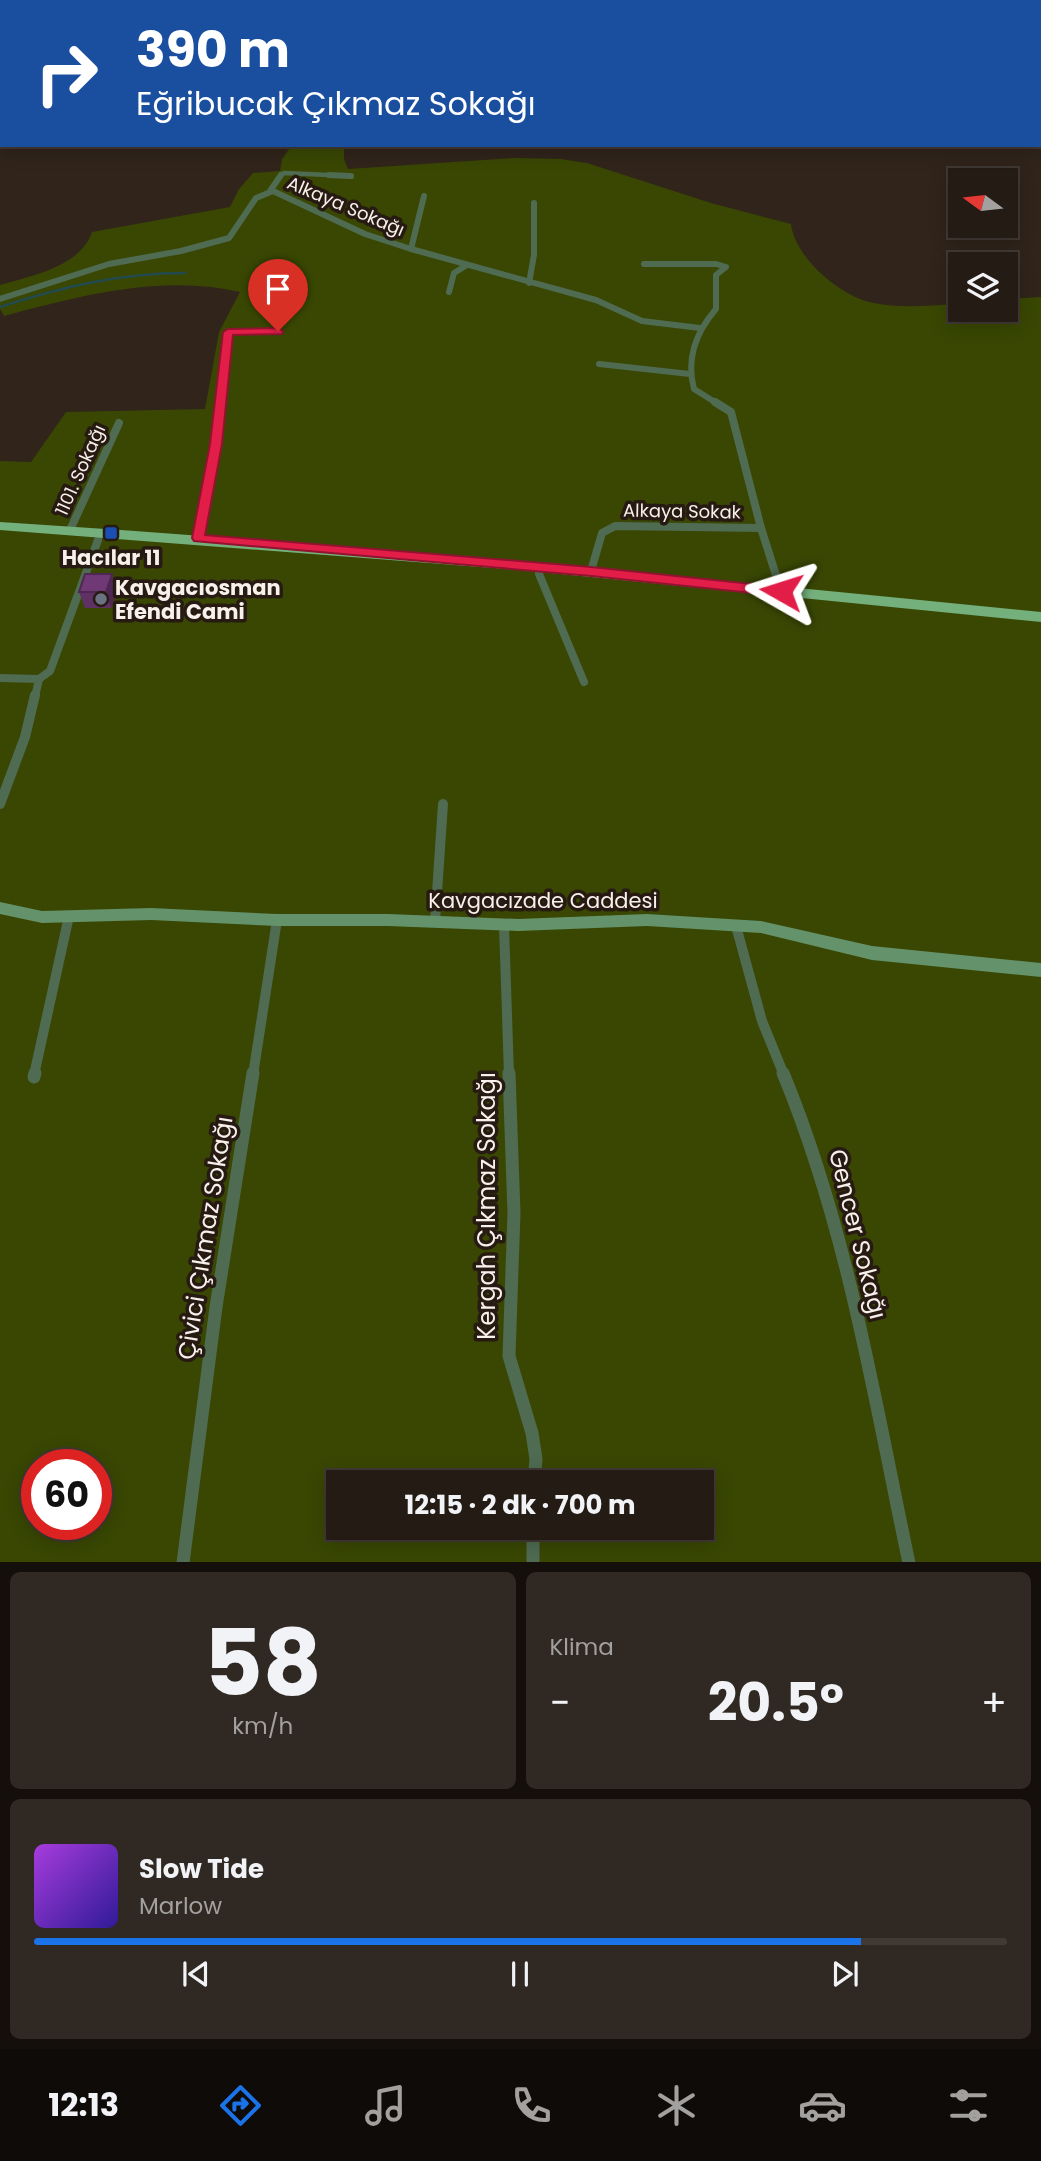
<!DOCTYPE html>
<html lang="tr">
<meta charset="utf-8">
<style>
:root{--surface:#241b14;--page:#302822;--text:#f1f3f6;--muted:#a3a1a0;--line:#413934;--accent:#1a73e8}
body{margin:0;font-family:Poppins,sans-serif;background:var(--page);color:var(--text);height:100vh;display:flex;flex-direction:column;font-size:26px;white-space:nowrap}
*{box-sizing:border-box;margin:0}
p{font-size:23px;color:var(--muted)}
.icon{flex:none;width:38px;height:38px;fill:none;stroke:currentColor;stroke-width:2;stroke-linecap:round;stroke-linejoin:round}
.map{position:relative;height:1562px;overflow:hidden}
.details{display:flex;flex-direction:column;gap:10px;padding:10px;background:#140f0b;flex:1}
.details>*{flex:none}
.top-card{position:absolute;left:0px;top:0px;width:1041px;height:147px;box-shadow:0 4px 18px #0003,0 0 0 2px var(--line);background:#1a4fa0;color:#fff;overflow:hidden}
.needle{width:46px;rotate:285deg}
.tools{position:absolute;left:948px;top:168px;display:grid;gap:14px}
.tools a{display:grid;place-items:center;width:70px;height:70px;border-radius:0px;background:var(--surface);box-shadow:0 4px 18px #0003,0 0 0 2px var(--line);font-size:35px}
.speed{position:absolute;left:21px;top:1449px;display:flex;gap:14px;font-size:35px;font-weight:700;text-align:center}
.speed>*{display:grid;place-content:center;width:91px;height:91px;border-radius:50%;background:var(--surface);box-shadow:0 4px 18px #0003,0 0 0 2px var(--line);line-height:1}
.speed .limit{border:10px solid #d22;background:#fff;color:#111}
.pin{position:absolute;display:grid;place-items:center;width:60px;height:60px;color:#fff;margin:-72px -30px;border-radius:50% 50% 50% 0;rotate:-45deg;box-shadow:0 0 7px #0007}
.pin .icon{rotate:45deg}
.me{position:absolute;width:77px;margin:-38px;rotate:276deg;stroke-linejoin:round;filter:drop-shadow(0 0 5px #0008)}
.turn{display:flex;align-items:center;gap:24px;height:147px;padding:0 21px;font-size:32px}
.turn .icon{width:91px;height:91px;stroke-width:2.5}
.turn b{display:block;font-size:49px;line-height:60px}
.big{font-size:52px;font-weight:700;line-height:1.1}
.details .widget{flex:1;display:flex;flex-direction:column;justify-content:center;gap:10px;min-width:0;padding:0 24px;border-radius:10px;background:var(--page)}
.details .dial{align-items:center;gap:0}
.dial b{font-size:91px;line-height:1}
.song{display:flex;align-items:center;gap:21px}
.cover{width:84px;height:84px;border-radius:10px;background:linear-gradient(135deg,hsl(280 70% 55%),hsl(250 70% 35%))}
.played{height:7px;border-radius:4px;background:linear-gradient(90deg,var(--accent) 85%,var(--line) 85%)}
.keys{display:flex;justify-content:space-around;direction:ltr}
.heat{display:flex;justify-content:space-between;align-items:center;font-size:38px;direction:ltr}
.details .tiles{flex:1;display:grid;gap:10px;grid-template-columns:1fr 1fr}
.widget:last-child{grid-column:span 2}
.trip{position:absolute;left:326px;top:1470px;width:388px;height:70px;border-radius:0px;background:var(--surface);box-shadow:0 4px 18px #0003,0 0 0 2px var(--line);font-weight:700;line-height:70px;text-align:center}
.tab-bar{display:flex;height:112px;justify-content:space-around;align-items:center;background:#0e0b08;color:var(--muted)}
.tab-bar .icon{width:49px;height:49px}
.tab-bar .on{color:var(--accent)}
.tab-bar b{font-size:32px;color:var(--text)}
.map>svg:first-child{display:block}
.green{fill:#394703;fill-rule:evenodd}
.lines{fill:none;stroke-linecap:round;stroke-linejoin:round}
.stream{stroke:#224a50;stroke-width:2.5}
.street-far4{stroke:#4f6b52;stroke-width:4.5}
.street-far3{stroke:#4f6b52;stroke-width:6}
.street-far2{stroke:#4f6b52;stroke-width:8}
.street-far1{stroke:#4f6b52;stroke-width:10}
.street{stroke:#4f6b52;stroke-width:13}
.secondary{fill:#64926a;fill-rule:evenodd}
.primary{fill:#74b07c;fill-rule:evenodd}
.wall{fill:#5f3165}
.shaded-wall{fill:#4e2853}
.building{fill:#6f3976;stroke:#4e2853;stroke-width:2}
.route{fill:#e11d48;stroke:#92132f;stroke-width:2}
.transit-dot{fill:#1a4fb4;stroke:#261a12;stroke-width:2.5}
.worship-dot{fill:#6b7280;stroke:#261a12;stroke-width:2.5}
.labels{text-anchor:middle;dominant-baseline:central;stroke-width:7;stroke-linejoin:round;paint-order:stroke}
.far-street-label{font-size:18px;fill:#f8f0ea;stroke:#261a12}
.poi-label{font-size:21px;font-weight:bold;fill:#f8f0ea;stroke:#261a12}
.street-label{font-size:21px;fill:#f8f0ea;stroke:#261a12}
.near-street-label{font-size:24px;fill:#f8f0ea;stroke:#261a12}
</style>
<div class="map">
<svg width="1041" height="1563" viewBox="0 0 1041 1563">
<rect width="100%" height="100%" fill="#30241b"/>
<path class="green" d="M 292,145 L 344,145 L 344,159 L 348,169 L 514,158 L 560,159 L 587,163 L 711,203 L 791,224 C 795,258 841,297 874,303 C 901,309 933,305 961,304 L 961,310 L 1006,310 L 1006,299 L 1041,297 L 1041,1562 L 0,1562 L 0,461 L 31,462 L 66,412 L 205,409 L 219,332 L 240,292 C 161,274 80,296 4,316 L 0,309 L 0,285 C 31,276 80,267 92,232 L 230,207 L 239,189 L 253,173 L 280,171 L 282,159 ZM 37,1465 L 96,1465 L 96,1524 L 37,1524 ZM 338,1482 L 702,1482 L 702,1528 L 338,1528 Z"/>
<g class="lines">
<path class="stream" d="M 0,307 C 61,287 121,273 185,273"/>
<g class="street-far4">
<polyline points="30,0 41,2"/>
<polyline points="118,0 129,2"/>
<polyline points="209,0 220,2"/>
<polyline points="454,0 462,2"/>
<polyline points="519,0 527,2"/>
<polyline points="572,0 593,2"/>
<polyline points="808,0 817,2"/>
<polyline points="869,0 877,2"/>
<polyline points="1017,0 1025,2"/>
<polyline points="75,2 79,0"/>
<polyline points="145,2 148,0"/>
<polyline points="278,2 280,0"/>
<polyline points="317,2 319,0"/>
<polyline points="389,2 392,0"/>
<polyline points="473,2 478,0"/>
<polyline points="967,2 969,0"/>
<polyline points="279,177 284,173 351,176"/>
</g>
<g class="street-far3">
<polyline points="329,175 351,176"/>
<polyline points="270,191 281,175"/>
<polyline points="411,249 424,196"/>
<path d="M 644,264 L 716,264 L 726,267 L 716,275 L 716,309 C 696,332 686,359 694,389 L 718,404"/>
<polyline points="529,283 534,255 534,203"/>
<polyline points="449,292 454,273 467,265"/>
<polyline points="0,299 109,264 181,251 229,238 256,198 273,191 365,234 411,249 596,300 642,321 700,328"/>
<polyline points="599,364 690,374"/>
<polyline points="220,404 228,332 278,331"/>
</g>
<g class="street-far2">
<polyline points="761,528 781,591"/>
<polyline points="70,530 119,423"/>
<polyline points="198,538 216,444 220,402"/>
<polyline points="591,571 602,533 615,526 761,528 731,412 715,402"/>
<polyline points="539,574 584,682"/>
<polyline points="0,678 39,679 35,697"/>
<polyline points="39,679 50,671 98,540"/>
</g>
<g class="street-far1">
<polyline points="0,804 25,737 35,695"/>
<polyline points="435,922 443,804"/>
<polyline points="504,925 509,1075"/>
<polyline points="736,926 762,1021 784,1075"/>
<polyline points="34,1075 69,916"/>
<polyline points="253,1075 277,920"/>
</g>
<g class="street">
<polyline points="509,1073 514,1213 509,1356 532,1433 536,1459 534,1482"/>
<path d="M 783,1073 C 848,1230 874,1398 909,1563"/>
<polyline points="34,1077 35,1073"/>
<polyline points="533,1528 533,1563"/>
<polyline points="183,1563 216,1307 253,1073"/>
</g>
<g class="secondary">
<rect x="0" y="10" width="2" height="4"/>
<rect x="1040" y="22" width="1" height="4"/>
<polygon points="0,902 42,911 151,908 277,914 388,914 518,919 647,914 761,921 872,946 1041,963 1041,977 872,960 761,933 647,926 518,931 388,926 277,926 151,920 42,923 0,914"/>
</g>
<g class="primary">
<rect x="1040" y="15" width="1" height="4"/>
<path d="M 0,522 C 348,544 694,577 1041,612 L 1041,622 L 521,570 L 0,530 Z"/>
</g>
</g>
<polygon class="wall" points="117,590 111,608 85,608 79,592"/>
<polygon class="shaded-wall" points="112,574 117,590 111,608 106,592"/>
<polygon class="building" points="85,574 112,574 106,592 79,592"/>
<polygon class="route" points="278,328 283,331 282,334 233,335 222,444 205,535 591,567 781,587 788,591 781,596 591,576 194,541 192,538 210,444 223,332 228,329"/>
<rect class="transit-dot" x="104" y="526" width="14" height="14" rx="3.5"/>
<circle class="worship-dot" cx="101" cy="599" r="7"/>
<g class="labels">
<g class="far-street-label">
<text transform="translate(346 206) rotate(23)">Alkaya Sokağı</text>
<text transform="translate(80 470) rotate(-66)">1101. Sokağı</text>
<text transform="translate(682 511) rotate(1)">Alkaya Sokak</text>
</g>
<g class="poi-label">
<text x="111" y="557">Hacılar 11</text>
<text x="115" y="587" text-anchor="start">Kavgacıosman<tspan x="115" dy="24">Efendi Cami</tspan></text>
</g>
<g class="street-label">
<text x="543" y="900">Kavgacızade Caddesi</text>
</g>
<g class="near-street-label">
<text transform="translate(486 1206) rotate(-90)">Kergah Çıkmaz Sokağı</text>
<text transform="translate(858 1234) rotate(76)">Gencer Sokağı</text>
<text transform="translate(205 1238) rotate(-81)">Çivici Çıkmaz Sokağı</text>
</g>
</g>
</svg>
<div class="tools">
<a><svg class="needle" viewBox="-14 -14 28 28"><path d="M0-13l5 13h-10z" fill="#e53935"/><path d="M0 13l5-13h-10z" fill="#a3a1a0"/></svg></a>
<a><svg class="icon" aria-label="layers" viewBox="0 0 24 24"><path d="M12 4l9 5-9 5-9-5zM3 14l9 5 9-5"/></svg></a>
</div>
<div class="speed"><div class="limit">60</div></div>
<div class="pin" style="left:278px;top:331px;background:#d93025"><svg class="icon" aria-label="arrive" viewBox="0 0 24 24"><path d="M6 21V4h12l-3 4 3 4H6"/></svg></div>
<svg class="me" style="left:781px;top:591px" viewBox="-20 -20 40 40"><path d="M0-17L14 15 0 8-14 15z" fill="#e11d48" stroke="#fff" stroke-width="4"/></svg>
<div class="trip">12:15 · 2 dk · 700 m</div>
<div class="top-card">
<div class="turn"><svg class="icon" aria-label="right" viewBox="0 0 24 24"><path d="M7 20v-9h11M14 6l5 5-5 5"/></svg><div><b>390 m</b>Eğribucak Çıkmaz Sokağı</div></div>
</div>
</div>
<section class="details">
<div class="tiles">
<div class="widget dial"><b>58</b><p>km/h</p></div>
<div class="widget"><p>Klima</p>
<div class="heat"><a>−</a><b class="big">20.5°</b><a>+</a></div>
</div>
<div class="widget">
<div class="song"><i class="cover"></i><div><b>Slow Tide</b><p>Marlow</p></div></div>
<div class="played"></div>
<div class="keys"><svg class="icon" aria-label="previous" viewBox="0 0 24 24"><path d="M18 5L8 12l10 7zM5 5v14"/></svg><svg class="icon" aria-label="pause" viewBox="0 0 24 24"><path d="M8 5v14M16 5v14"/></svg><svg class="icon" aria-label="next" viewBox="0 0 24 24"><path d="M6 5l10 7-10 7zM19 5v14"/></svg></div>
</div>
</div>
</section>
<nav class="tab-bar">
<b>12:13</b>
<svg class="icon on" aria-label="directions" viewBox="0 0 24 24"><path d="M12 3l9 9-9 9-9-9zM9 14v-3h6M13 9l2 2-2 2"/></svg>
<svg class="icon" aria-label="music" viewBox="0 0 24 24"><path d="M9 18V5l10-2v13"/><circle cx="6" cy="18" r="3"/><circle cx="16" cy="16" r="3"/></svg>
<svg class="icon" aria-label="phone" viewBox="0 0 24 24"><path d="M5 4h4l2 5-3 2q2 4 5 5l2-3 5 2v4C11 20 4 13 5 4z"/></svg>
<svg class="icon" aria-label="climate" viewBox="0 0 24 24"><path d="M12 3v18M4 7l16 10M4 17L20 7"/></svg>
<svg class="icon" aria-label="car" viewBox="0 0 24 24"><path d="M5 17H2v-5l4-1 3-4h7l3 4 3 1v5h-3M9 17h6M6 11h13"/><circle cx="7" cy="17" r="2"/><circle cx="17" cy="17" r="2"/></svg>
<svg class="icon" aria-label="filters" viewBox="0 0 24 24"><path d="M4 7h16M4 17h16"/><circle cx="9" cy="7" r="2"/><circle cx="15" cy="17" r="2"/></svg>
</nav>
